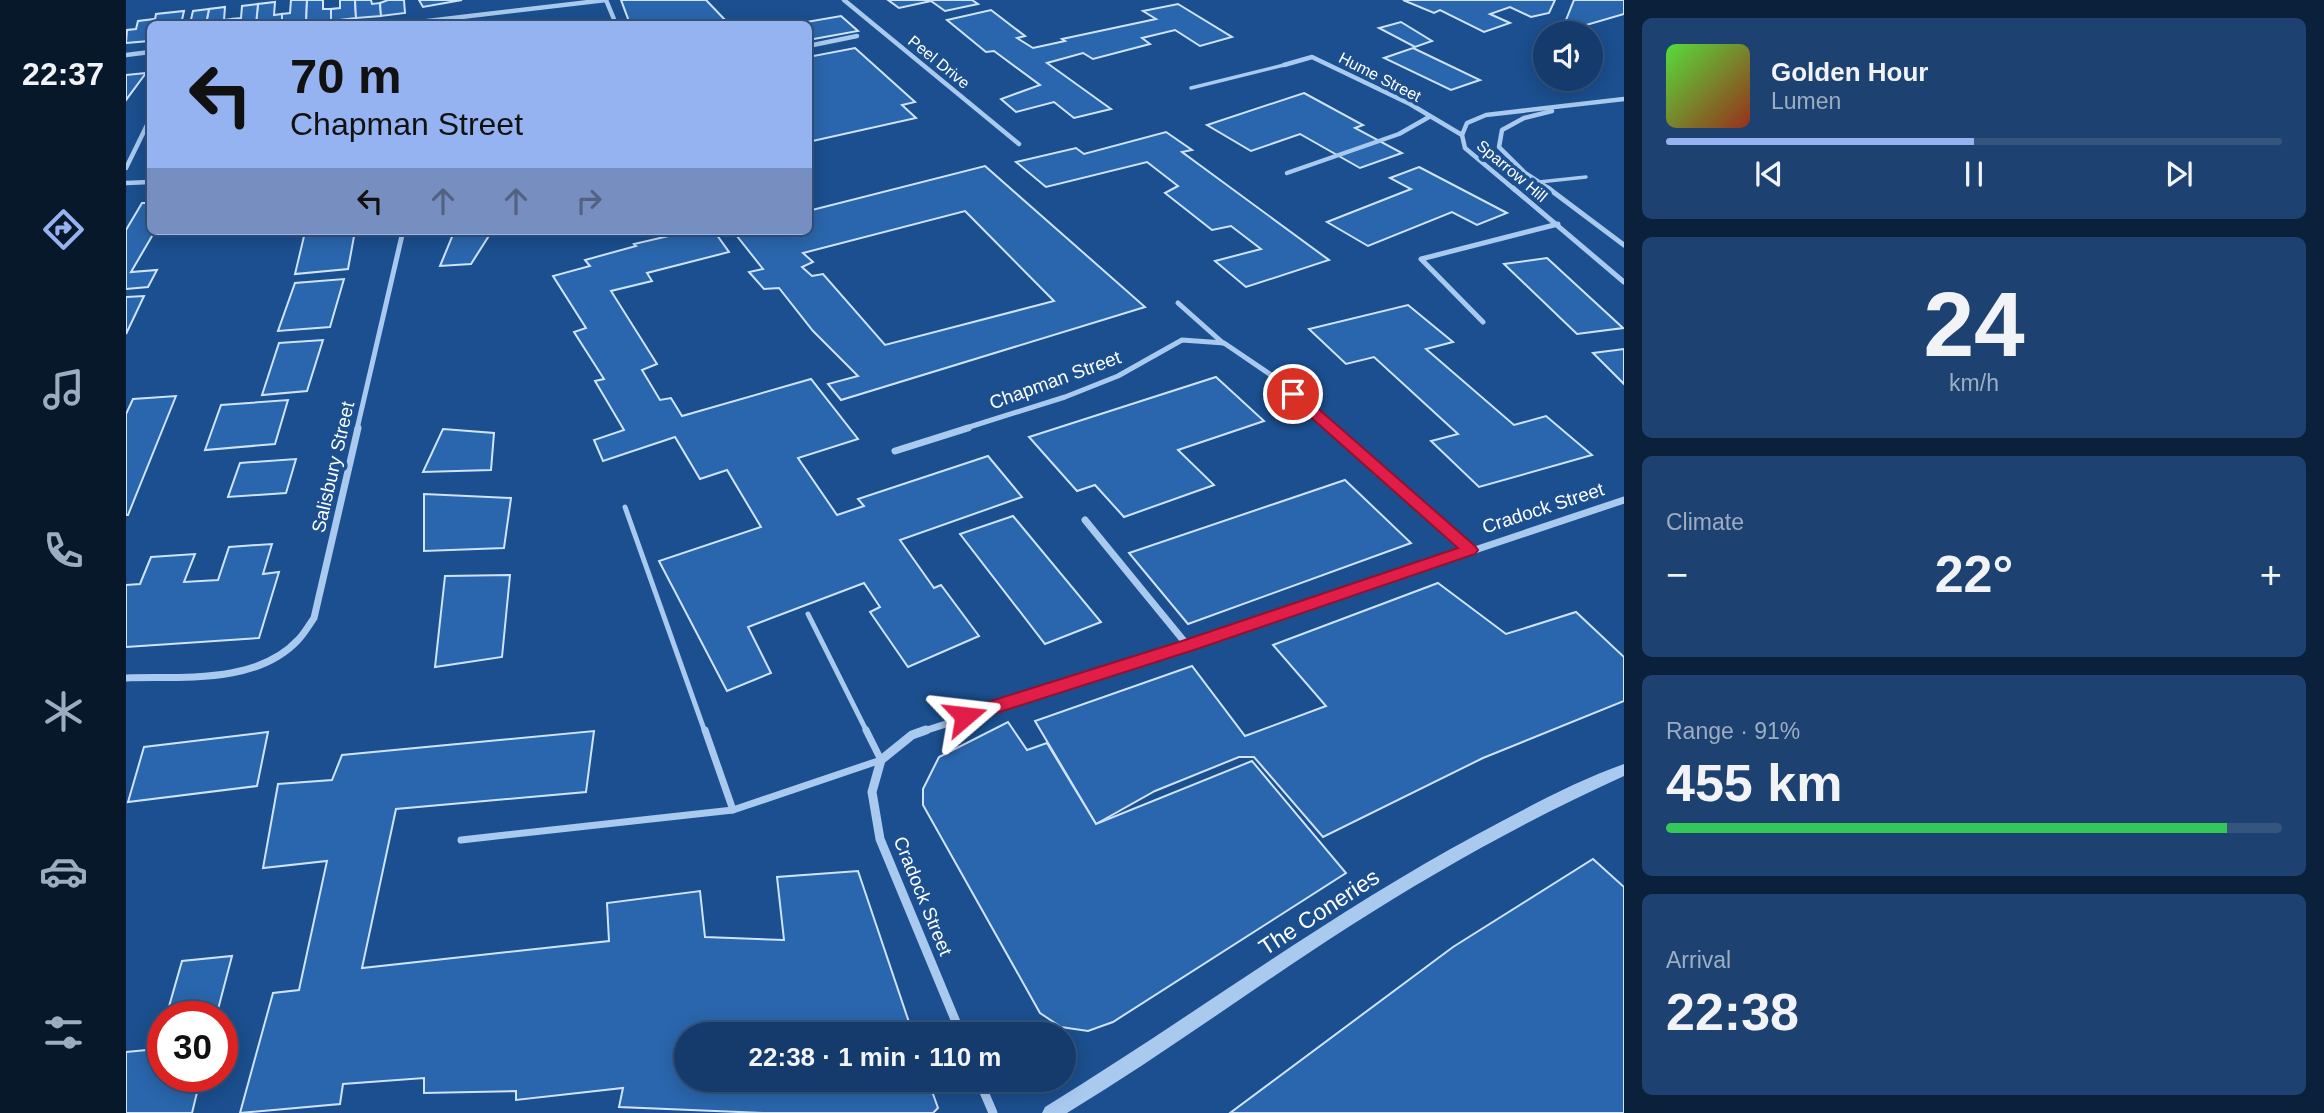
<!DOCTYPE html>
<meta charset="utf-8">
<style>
:root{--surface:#143b6b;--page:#1d4271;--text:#f1f3f6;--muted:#9dadc1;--line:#33557e;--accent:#95b2f1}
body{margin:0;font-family:Helvetica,sans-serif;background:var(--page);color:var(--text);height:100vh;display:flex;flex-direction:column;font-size:26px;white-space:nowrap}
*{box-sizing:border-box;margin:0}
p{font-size:23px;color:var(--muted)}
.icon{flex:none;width:38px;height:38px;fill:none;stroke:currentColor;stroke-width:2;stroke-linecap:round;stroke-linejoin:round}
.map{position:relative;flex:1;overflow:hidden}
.sheet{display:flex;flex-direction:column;gap:18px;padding:18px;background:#0b203b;width:700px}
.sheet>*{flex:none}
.hud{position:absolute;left:21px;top:21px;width:665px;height:214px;border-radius:10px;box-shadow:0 4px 18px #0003,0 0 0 2px var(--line);background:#95b2f1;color:#111;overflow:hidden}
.controls{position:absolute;left:1407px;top:21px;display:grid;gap:14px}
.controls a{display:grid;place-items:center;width:70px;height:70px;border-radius:50%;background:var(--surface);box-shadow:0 4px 18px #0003,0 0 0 2px var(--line);font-size:35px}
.speed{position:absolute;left:21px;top:1001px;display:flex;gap:14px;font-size:35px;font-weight:700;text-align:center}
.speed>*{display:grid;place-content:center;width:91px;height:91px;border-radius:50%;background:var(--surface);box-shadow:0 4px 18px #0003,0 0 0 2px var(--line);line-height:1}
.speed .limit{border:10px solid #d22;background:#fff;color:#111}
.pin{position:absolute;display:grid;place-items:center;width:60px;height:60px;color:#fff;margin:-30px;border:4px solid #fff;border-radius:50%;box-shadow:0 2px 7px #0007}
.me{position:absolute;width:77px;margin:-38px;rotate:73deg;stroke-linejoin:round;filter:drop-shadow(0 0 5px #0008)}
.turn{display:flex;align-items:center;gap:24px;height:147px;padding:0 28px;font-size:32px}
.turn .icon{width:91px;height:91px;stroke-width:2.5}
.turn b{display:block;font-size:49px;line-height:60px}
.lanes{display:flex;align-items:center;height:66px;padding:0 28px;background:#0003;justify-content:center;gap:35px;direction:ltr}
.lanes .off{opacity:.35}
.big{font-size:52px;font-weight:700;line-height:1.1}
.sheet .widget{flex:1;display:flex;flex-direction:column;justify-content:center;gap:10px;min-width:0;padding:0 24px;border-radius:10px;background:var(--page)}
.sheet .dial{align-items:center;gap:0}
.dial b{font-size:91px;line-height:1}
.song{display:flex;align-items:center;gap:21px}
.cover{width:84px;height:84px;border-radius:10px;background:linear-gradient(135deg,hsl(110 70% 55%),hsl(10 70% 35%))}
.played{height:7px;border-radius:4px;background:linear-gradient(90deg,var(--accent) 50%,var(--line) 50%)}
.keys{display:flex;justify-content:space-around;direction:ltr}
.heat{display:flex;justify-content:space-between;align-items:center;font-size:38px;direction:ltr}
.charge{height:10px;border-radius:5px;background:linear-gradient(90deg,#34c759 91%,var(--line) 0)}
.trip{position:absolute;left:548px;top:1022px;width:402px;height:70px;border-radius:35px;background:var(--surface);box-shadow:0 4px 18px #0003,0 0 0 2px var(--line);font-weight:700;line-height:70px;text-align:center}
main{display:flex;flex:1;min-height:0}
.tabs{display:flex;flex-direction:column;width:126px;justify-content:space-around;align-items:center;background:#08182b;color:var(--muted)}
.tabs .icon{width:49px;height:49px}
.tabs .active{color:var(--accent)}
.tabs b{font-size:32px;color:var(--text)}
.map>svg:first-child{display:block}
.building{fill:#2a66ad;stroke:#cfe3fa;stroke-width:2;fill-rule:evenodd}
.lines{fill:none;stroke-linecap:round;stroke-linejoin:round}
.service-far2{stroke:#a9c9ee;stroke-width:3.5}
.service-far1{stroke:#a9c9ee;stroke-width:5}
.service{stroke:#a9c9ee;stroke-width:7}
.minor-far3{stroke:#a9c9ee;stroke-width:4.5}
.minor-far2{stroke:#a9c9ee;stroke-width:5}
.minor-far1{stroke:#a9c9ee;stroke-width:7}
.minor{stroke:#a9c9ee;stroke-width:9}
.tertiary{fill:#a9c9ee;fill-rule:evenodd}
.route{fill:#e11d48;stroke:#92132f;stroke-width:2}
.labels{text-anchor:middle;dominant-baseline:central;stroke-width:7;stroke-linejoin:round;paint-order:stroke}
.far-street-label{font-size:16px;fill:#fff;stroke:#1b4f8f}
.street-label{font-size:19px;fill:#fff;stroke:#1b4f8f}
.near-street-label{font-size:23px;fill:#fff;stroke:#1b4f8f}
</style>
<main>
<nav class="tabs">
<b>22:37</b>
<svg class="icon active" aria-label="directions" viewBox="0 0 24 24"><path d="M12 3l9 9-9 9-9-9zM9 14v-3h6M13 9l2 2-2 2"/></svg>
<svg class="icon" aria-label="music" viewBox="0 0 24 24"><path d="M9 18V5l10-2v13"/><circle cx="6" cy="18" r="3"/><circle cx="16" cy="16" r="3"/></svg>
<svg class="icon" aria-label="phone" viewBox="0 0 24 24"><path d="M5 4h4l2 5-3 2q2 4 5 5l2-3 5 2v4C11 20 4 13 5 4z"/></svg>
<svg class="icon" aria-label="climate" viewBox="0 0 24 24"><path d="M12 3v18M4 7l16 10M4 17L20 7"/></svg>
<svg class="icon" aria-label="car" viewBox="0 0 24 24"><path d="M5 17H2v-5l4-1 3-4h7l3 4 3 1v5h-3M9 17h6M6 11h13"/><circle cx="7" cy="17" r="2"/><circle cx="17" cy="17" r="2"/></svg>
<svg class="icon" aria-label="filters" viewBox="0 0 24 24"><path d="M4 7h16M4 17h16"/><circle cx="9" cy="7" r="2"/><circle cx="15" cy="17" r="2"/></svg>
</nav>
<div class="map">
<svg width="1498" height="1113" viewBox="0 0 1498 1113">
<rect width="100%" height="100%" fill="#1b4f8f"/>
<g class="building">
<polygon points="165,0 181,0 180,24 156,24 156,14 164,13"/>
<polygon points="181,0 197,0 197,9 205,9 205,21 180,24"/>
<polygon points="214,0 229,0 230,18 205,21 205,9 214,8"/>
<polygon points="229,0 245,0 246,4 254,3 255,16 230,18"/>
<polygon points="262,0 278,0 279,13 255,16 254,3"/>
<polygon points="293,0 336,0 297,7"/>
<polygon points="495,0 580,0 603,24 504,24"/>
<polygon points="762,0 846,0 852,4 819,11 805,1 773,8"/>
<polygon points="1277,0 1429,0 1423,13 1405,17 1384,7 1364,14 1384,23 1358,32 1314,10 1308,13"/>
<polygon points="1448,0 1498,0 1498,14 1450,28 1438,25"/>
<polygon points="149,2 148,15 156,14 156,24 130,24 132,4"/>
<polygon points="132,4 130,24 105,24 106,19 115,18 116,6"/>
<polygon points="1052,4 1106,37 1074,46 1049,30 1016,38 1024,44 967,59 957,53 921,63 985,109 948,118 928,102 890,112 875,99 914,85 868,51 860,52 821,20 865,10 899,36 891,38 907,48 939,41 936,39 1030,19 1017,11"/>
<polygon points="99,7 98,20 106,19 105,24 80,24 83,9"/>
<polygon points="83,9 80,24 56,24 64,24 67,11"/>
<polygon points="58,11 55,24 28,24 30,14"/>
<polygon points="715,16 732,31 682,40 682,24 669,24"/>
<polygon points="29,19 28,24 24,24 23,41 0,43 1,30 10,29 12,21"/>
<polygon points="1275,22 1306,41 1289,47 1253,28"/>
<polygon points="729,48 789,102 776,105 790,118 682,142 682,57"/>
<polygon points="1287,48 1354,80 1325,90 1258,58"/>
<polygon points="20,73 0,100 0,75"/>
<polygon points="1178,93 1237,125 1229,128 1276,153 1234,168 1174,134 1125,151 1081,125"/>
<polygon points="1040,132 1066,150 1056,152 1203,260 1120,287 1089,261 1135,249 1105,226 1086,230 1039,193 1052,186 1021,162 920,187 890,162 950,148 958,154"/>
<path d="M 859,166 L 1019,307 L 715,400 L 702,384 L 732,376 L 687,331 L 653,288 L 638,289 L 623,272 L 637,269 L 607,231 L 682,231 L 682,211 ZM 839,211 L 928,301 L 759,345 L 697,274 L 686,276 L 676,267 L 687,262 L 677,253 Z"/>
<polygon points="1293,167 1381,213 1351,225 1326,212 1242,246 1201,222 1285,189 1264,178"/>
<polygon points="16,203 24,203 24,231 29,231 5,272 31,270 22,287 0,289 0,230"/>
<polygon points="229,231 222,269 169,274 179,232"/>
<polygon points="366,231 345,264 314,266 328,232"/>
<polygon points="564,231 588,231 603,252 521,273 526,281 485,291 531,364 516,370 534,400 545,398 556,416 685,379 732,439 672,458 711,515 738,506 732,499 862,456 896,497 774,540 808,588 815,585 853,636 782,667 744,612 754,607 738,583 622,627 645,673 601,691 533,561 635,527 601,470 574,479 549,437 477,461 468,440 498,430 469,381 478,379 448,332 460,328 427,276 464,266 459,260 510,246 508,244"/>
<polygon points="1421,258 1497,328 1451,334 1378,264"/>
<polygon points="218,279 204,327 152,331 169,283"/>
<polygon points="18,296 0,334 0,297"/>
<polygon points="1282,305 1327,342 1300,349 1388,425 1420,416 1466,455 1353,487 1305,441 1332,434 1248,357 1220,364 1183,329"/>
<polygon points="197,340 181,391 136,395 153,343"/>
<polygon points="1498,349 1498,384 1467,353"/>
<polygon points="1090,377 1138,421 1052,450 1088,485 998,517 969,485 951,491 903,437"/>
<polygon points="50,396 2,515 0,515 0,414 7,399"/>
<polygon points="162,400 149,444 79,450 95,405"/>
<polygon points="317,429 368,433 365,470 297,472"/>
<polygon points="170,459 160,493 102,497 114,463"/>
<polygon points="1219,480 1285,543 1062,624 1003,553"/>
<polygon points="298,494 385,498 378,548 298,551"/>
<polygon points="887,516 975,622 919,644 834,534"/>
<polygon points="146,544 137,574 153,572 133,638 0,647 0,585 14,584 25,557 69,554 58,582 92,580 103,547"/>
<polygon points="384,575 376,657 309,667 319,576"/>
<polygon points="1312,583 1380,634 1450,612 1498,657 1498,701 1357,758 1197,837 1128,757 1113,757 1029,791 970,824 909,721 1066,666 1119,736 1200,706 1147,645"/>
<polygon points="882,722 901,750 921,743 970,824 1126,761 1220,873 987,1022 962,1031 935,1027 914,1013 797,805 797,789 813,757"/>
<polygon points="468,731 460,792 270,809 236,968 483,941 481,903 574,891 579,937 658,940 651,877 732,871 787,1034 560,1034 560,1080 802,1080 812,1108 807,1113 637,1113 493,1107 497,1088 390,1100 390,1091 298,1093 298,1078 217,1084 214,1104 114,1113 147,993 173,990 201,861 137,868 152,784 206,780 216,755"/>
<polygon points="142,732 131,786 2,802 18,747"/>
<polygon points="1467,859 1498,887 1498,1113 1104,1113 1327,947"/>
<polygon points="106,956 90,1017 40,1017 56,961"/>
<polygon points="37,1029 37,1076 75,1076 66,1113 0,1113 0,1052 31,1049"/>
</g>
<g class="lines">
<g class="service-far2">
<polyline points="1065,88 1158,65"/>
<polyline points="1413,182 1460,177"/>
</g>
<g class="service-far1">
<polyline points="499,507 579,732"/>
<polyline points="682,614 741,732"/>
</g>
<g class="service">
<polyline points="579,730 607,810 755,760 740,730"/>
<polyline points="335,840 607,810"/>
</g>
<g class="minor-far3">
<polyline points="480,0 490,24"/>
<polyline points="718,0 893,144"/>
<polyline points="276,24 480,0"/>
<polyline points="682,46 731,36"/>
<polyline points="0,55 24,52"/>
<polyline points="1158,65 1186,57 1284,104 1336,135"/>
<polyline points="0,168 24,119"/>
<polyline points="1161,173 1273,134 1303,117"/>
<polyline points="0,183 24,182"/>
<polyline points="1389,190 1339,148 1336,135 1341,123 1360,115 1498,99"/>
<polyline points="1425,190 1399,173 1373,147 1376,130 1398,118 1426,111"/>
</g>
<g class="minor-far2">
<polyline points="1387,188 1498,282"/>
<polyline points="1422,188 1498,245"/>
<polyline points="1052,303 1097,343"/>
<polyline points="1357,322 1295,259 1432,224"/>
<polyline points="231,429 277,231"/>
<polyline points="837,429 939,397 992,376 1056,340 1098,343 1148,377 1207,429"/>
</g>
<g class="minor-far1">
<polyline points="1205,428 1344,550"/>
<polyline points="769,451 842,428"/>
<polyline points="959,520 1062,646"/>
<path d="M 0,678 C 55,676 130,685 172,640 C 178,634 183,625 188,618 L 232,428"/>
<polyline points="795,732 1062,646 1498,500"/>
</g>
<g class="minor">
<polyline points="800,730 786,735 755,760 746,792 754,839 835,1034"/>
<polyline points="853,1080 867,1113"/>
</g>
<path class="tertiary" d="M 1498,764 L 1498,776 C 1403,819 1312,870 1224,926 C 1129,987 1038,1054 941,1113 L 916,1113 L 919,1107 C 1064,1018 1200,916 1350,835 C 1397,810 1447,782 1498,764 Z"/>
</g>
<polygon class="route" points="1167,390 1172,391 1349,546 1352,550 1349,554 1068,650 839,723 833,721 830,716 833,711 1056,641 1332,548 1162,397 1160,394"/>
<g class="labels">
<g class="far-street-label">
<text transform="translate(813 62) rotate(39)">Peel Drive</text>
<text transform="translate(1254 77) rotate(27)">Hume Street</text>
<text transform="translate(1386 171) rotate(40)">Sparrow Hill</text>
</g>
<g class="street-label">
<text transform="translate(929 380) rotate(-20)">Chapman Street</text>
<text transform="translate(207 467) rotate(-77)">Salisbury Street</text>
<text transform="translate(1417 508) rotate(-18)">Cradock Street</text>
<text transform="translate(797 896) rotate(68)">Cradock Street</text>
</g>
<g class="near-street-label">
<text transform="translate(1193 912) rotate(-33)">The Coneries</text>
</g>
</g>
</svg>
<div class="controls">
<a><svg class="icon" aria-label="sound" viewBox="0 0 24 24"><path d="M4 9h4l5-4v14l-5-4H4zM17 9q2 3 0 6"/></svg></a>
</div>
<div class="speed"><div class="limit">30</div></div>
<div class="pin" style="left:1167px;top:394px;background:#d93025"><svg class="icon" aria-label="arrive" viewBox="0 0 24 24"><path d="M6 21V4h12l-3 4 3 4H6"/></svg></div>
<svg class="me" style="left:839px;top:716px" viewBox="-20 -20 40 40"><path d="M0-17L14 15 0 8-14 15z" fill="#e11d48" stroke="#fff" stroke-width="4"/></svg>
<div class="trip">22:38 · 1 min · 110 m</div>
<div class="hud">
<div class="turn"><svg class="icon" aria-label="left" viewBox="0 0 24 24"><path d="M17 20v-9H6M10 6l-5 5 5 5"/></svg><div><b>70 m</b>Chapman Street</div></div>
<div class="lanes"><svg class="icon" aria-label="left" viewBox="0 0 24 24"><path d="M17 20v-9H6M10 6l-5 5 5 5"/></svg><svg class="icon off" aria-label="ahead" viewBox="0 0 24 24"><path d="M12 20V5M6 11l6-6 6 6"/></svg><svg class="icon off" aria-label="ahead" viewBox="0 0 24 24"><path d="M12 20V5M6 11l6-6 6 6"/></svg><svg class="icon off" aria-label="right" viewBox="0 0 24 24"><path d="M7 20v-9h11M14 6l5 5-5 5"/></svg></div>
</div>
</div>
<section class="sheet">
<div class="widget">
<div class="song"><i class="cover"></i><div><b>Golden Hour</b><p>Lumen</p></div></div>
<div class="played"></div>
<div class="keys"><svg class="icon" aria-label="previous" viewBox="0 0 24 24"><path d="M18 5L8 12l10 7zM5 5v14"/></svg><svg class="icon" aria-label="pause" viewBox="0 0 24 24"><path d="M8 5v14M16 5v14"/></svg><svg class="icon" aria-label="next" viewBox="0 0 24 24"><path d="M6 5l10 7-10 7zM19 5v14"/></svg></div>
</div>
<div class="widget dial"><b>24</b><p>km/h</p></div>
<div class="widget"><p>Climate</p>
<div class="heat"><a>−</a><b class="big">22°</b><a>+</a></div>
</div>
<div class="widget"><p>Range · 91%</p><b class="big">455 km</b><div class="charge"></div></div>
<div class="widget"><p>Arrival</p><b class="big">22:38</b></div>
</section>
</main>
